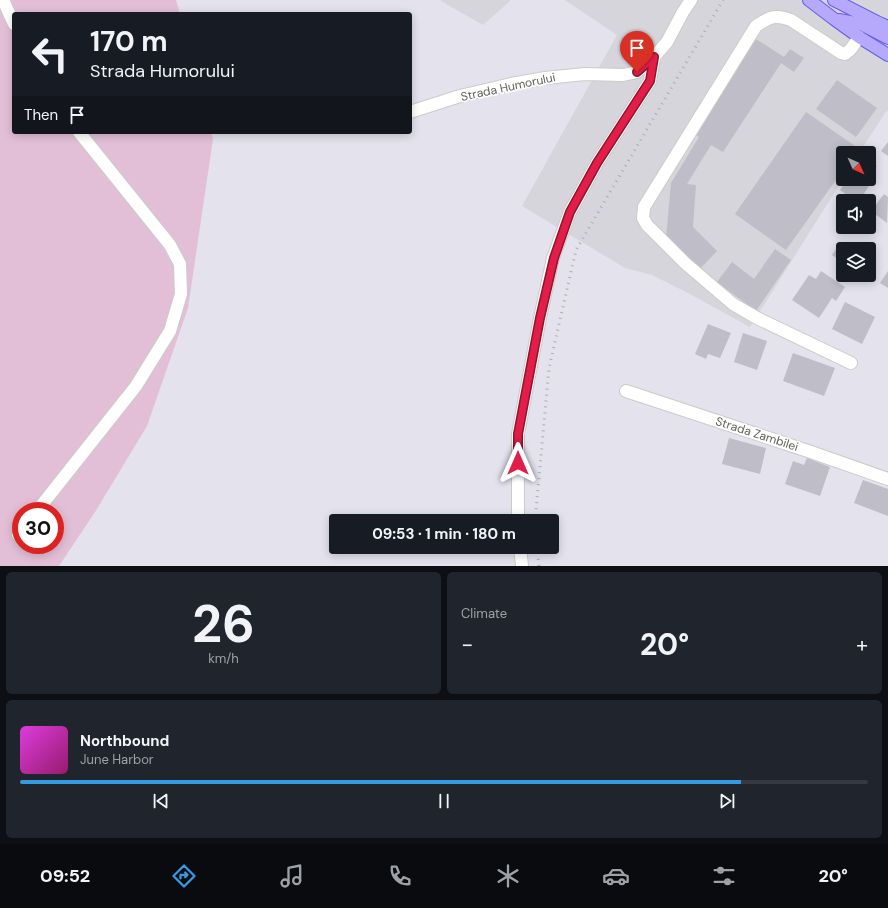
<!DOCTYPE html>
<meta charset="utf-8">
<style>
:root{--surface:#171b24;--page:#20242c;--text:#f1f3f6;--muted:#9ea1a6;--line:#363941;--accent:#349ae1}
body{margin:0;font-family:"DM Sans",sans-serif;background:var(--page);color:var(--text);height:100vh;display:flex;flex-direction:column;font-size:15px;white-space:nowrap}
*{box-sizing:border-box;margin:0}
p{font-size:13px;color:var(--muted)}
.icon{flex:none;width:22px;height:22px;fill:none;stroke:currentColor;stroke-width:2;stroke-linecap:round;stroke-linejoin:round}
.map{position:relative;height:566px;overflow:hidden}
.panel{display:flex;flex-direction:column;gap:6px;padding:6px;background:#0d0f14;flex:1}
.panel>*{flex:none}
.banner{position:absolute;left:12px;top:12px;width:400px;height:122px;border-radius:4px;box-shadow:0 2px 10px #0003;background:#171b24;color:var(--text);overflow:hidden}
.needle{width:26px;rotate:135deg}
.tools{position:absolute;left:836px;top:146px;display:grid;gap:8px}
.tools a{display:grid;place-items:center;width:40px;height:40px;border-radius:4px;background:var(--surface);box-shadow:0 2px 10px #0003;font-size:20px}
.speed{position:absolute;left:12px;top:502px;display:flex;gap:8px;font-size:20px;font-weight:700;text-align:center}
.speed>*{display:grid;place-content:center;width:52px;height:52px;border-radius:50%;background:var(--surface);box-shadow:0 2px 10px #0003;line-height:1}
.speed .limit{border:6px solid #d22;background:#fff;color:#111}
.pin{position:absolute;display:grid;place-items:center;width:34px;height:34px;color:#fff;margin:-41px -17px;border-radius:50% 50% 50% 0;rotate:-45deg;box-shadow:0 0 4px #0007}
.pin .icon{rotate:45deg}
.me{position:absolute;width:44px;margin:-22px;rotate:0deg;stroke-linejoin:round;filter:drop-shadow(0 0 3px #0008)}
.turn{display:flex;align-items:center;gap:14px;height:84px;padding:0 12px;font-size:18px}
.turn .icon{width:52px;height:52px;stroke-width:2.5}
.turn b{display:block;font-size:28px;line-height:34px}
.then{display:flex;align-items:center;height:38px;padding:0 12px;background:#0003;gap:8px;font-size:15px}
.big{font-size:30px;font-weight:700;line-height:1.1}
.panel .card{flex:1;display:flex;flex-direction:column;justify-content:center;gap:6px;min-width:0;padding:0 14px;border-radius:6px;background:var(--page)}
.panel .dial{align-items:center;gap:0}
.dial b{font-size:52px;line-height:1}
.song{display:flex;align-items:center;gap:12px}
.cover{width:48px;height:48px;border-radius:6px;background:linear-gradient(135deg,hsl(300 70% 55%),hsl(320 70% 35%))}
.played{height:4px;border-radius:2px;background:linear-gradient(90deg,var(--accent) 85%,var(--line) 85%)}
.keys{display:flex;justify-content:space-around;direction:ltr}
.heat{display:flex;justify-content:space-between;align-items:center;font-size:22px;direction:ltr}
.panel .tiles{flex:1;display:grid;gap:6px;grid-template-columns:1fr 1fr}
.card:last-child{grid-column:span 2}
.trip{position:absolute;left:329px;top:514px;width:230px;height:40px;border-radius:4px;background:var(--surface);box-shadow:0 2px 10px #0003;font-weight:700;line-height:40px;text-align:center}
.menu{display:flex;height:64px;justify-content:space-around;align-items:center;background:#090b0e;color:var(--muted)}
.menu .icon{width:28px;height:28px}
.menu .on{color:var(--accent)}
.menu b{font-size:18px;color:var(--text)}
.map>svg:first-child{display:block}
.industrial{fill:#d5d5db}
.green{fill:#e3bfd7;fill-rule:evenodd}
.building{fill:#bfbec8}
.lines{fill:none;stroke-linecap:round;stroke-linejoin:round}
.street-casing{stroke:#ccccc6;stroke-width:14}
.primary-casing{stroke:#645deb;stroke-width:14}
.street{stroke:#fff;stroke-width:12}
.primary{stroke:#b6a9fb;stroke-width:12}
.rail{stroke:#aeaead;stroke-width:3;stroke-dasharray:1 5;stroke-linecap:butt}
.route-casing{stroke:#92132f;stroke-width:10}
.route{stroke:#e11d48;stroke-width:7}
.labels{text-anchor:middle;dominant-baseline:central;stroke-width:3.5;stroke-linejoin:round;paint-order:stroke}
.street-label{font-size:12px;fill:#62615a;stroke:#fff}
</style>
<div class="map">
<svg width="888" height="566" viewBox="0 0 888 566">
<rect width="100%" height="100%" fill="#e3e2ed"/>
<g class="industrial">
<polygon points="441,0 511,0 483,25 441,1"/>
<polygon points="565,0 888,0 888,110 885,113 859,153 843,153 843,179 750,327 690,294 652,275 625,268 522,206 617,35"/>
</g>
<path class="green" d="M 0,0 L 176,0 L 180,14 L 14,14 L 14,132 L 211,132 L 213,139 L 188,308 L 147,426 L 95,512 L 59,566 L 0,566 ZM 21,511 L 55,511 L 55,545 L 21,545 Z"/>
<g class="building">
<polygon points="756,39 784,57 790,49 804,58 794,72 781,63 723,152 711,145 687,184 696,185 693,227 717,251 699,270 666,238 671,183 699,137 695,134"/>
<polygon points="837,80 877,108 856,137 816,109"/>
<polygon points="806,112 858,148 855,153 843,153 843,170 786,250 735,214"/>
<polygon points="888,142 888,156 881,151"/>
<polygon points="869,160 877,166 869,178"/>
<polygon points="848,179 868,179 867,180 871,183 859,201 855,201 840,190"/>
<polygon points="884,194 888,197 887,223 871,211"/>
<polygon points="841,242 852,249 843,249 843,262 832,255"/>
<polygon points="775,249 791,260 756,311 717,282 732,262 754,279"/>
<polygon points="869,260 875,264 869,274"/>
<polygon points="821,271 845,287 836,301 832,298 819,318 792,300 809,275 816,279"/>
<polygon points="888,271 888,288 880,283"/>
<polygon points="845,302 875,317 862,344 832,329"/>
<polygon points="708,324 731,333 720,358 708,354 706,359 695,354"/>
<polygon points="743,333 767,341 757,370 734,362"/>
<polygon points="793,353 835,368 824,396 783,381"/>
<polygon points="729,438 766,448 760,474 722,464"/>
<polygon points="807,458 830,467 820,496 785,484 793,461 804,465"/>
<polygon points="863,480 888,489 888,516 854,503"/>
</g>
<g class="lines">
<g class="street-casing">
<g id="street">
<polyline points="3,0 14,24"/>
<polyline points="410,112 460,96 511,84 545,78 585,74 623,75 637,72 654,57 667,42 683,12 691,0"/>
<path d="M 851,363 L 757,318 L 733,304 L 685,263 L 647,225 L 643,218 L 644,207 L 756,26 C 769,17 776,14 791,20 L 841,53 L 845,54 L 851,49 L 859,37"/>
<polyline points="626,391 808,451 888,479"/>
<polyline points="37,511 136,386 170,331 181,294 180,264 170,245 79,132"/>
<polyline points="518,521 518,434 540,318 553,258 570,212 597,163 650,81 654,57"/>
<polyline points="18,535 21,531"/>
<polyline points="520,547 522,566"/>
</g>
</g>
<g class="primary-casing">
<g id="primary">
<polyline points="809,0 834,19 859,37 888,55"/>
<polyline points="834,0 877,22 888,27"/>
<polyline points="839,20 861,24 888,38"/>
</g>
</g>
<use href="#street" class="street"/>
<use href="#primary" class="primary"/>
<g class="rail">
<polyline points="535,521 549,368 576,250 723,0"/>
<polyline points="537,547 539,566"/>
</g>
</g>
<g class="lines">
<g class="route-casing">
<polyline id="route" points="518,463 518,434 540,318 554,258 570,212 597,163 650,81 654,57 637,72"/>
</g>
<use href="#route" class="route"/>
</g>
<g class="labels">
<g class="street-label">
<text transform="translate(508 87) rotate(-12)">Strada Humorului</text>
<text transform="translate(757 434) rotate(18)">Strada Zambilei</text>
</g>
</g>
</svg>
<div class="tools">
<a><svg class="needle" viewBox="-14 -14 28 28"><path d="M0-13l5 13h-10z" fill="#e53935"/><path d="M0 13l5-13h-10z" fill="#9ea1a6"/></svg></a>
<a><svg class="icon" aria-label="sound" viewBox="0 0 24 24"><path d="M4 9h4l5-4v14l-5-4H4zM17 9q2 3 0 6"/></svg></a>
<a><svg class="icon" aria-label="layers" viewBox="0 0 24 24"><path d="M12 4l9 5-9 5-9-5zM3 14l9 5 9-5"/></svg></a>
</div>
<div class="speed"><div class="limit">30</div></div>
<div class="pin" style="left:637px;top:72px;background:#d93025"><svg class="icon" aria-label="arrive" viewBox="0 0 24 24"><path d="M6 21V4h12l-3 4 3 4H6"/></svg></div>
<svg class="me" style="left:518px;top:463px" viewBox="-20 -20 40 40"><path d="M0-17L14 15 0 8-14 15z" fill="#e11d48" stroke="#fff" stroke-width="4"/></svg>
<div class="trip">09:53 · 1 min · 180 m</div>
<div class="banner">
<div class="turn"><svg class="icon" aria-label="left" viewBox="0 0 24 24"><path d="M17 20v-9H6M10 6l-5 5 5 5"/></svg><div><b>170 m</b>Strada Humorului</div></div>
<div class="then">Then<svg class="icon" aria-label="arrive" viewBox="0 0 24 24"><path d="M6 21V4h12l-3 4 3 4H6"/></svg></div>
</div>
</div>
<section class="panel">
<div class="tiles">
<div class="card dial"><b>26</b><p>km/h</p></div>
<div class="card"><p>Climate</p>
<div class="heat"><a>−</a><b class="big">20°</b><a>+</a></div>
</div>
<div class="card">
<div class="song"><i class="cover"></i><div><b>Northbound</b><p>June Harbor</p></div></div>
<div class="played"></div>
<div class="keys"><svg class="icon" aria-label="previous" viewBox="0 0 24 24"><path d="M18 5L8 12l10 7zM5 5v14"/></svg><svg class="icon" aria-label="pause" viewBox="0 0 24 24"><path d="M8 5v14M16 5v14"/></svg><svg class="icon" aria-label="next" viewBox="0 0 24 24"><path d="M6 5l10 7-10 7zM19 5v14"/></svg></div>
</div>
</div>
</section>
<nav class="menu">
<b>09:52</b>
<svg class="icon on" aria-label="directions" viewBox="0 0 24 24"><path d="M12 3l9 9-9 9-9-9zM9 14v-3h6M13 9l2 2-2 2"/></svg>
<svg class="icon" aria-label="music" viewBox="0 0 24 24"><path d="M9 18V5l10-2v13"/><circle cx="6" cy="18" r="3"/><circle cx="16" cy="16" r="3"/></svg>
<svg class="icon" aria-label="phone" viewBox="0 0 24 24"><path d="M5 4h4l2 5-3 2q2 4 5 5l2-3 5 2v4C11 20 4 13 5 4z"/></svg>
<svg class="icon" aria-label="climate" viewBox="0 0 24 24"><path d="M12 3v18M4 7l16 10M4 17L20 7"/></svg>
<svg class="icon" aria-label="car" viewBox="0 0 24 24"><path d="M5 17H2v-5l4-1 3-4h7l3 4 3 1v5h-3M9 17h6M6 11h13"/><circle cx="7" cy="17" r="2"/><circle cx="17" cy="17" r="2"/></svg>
<svg class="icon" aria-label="filters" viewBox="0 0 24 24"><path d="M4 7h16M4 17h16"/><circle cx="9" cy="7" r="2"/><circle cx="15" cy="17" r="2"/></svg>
<b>20°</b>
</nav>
